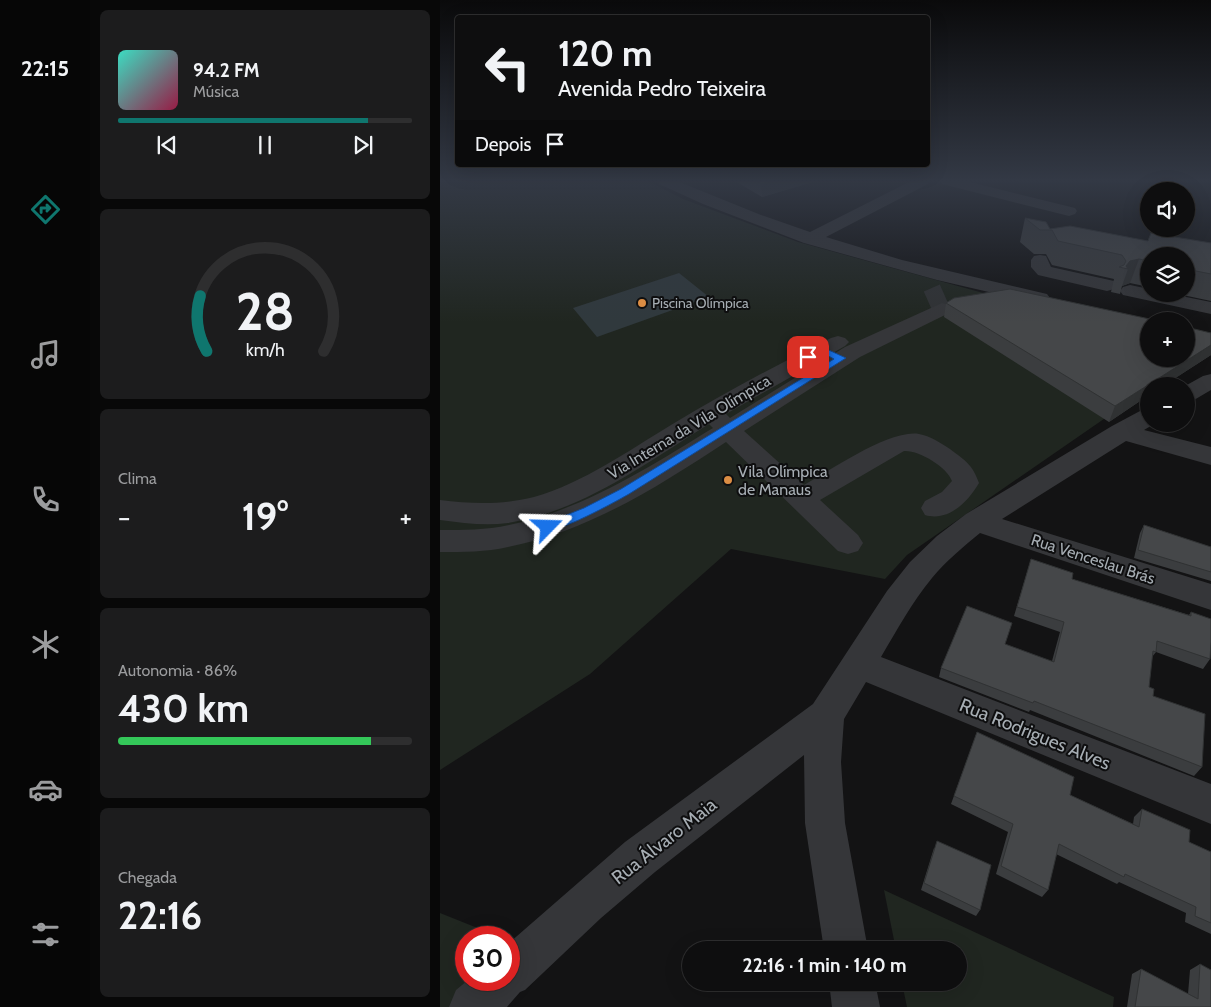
<!DOCTYPE html>
<html lang="pt">
<meta charset="utf-8">
<style>
:root{--surface:#0e0e0f;--page:#1c1c1d;--text:#f1f3f6;--muted:#9b9c9e;--line:#2e2e2f;--accent:#0f766e}
body{margin:0;font-family:Cabin,sans-serif;background:var(--page);color:var(--text);height:100vh;display:flex;flex-direction:column;font-size:19px;white-space:nowrap}
*{box-sizing:border-box;margin:0}
p{font-size:16px;color:var(--muted)}
.icon{flex:none;width:28px;height:28px;fill:none;stroke:currentColor;stroke-width:2;stroke-linecap:round;stroke-linejoin:round}
.map{position:relative;flex:1;overflow:hidden}
.side{display:flex;flex-direction:column;gap:10px;padding:10px;background:#080808;width:350px}
.side>*{flex:none}
.hud{position:absolute;left:15px;top:15px;width:475px;height:152px;border-radius:5px;box-shadow:0 5px 20px #0002,0 0 0 1px var(--line);background:#0e0e0f;color:var(--text);overflow:hidden}
.tools{position:absolute;left:700px;top:182px;display:grid;gap:10px}
.tools a{display:grid;place-items:center;width:55px;height:55px;border-radius:50%;background:var(--surface);box-shadow:0 5px 20px #0002,0 0 0 1px var(--line);font-size:25px}
.speed{position:absolute;left:15px;top:926px;display:flex;gap:10px;font-size:25px;font-weight:700;text-align:center}
.speed>*{display:grid;place-content:center;width:65px;height:65px;border-radius:50%;background:var(--surface);box-shadow:0 5px 20px #0002,0 0 0 1px var(--line);line-height:1}
.speed .limit{border:8px solid #d22;background:#fff;color:#111}
.pin{position:absolute;display:grid;place-items:center;width:42px;height:42px;color:#fff;margin:-21px;border-radius:10px;box-shadow:0 2px 8px #0006}
.me{position:absolute;width:55px;margin:-28px;rotate:68deg;stroke-linejoin:round;filter:drop-shadow(0 0 4px #0008)}
.turn{display:flex;align-items:center;gap:18px;height:105px;padding:0 20px;font-size:22px}
.turn .icon{width:65px;height:65px;stroke-width:2.5}
.turn b{display:block;font-size:35px;line-height:42px}
.then{display:flex;align-items:center;height:48px;padding:0 20px;background:#0003;gap:10px;font-size:19px}
.big{font-size:38px;font-weight:700;line-height:1.1}
.side .card{flex:1;display:flex;flex-direction:column;justify-content:center;gap:8px;min-width:0;padding:0 18px;border-radius:8px;background:var(--page)}
.side .dial{align-items:center;gap:0}
.dial svg{height:130px;overflow:visible;fill:none;stroke:var(--line);stroke-width:7;stroke-linecap:round;text-anchor:middle}
.dial text{fill:var(--text);stroke:none}
.song{display:flex;align-items:center;gap:15px}
.cover{width:60px;height:60px;border-radius:8px;background:linear-gradient(135deg,hsl(170 70% 55%),hsl(340 70% 35%))}
.played{height:5px;border-radius:2px;background:linear-gradient(90deg,var(--accent) 85%,var(--line) 85%)}
.keys{display:flex;justify-content:space-around;direction:ltr}
.heat{display:flex;justify-content:space-between;align-items:center;font-size:28px;direction:ltr}
.charge{height:8px;border-radius:4px;background:linear-gradient(90deg,#34c759 86%,var(--line) 0)}
.trip{position:absolute;left:242px;top:941px;width:285px;height:50px;border-radius:25px;background:var(--surface);box-shadow:0 5px 20px #0002,0 0 0 1px var(--line);font-weight:700;line-height:50px;text-align:center}
main{display:flex;flex:1;min-height:0}
.tab-bar{display:flex;flex-direction:column;width:90px;justify-content:space-around;align-items:center;background:#060606;color:var(--muted)}
.tab-bar .icon{width:35px;height:35px}
.tab-bar .active{color:var(--accent)}
.tab-bar b{font-size:22px;color:var(--text)}
.map>svg:first-child{display:block}
.green{fill:#202620}
.water{fill:#30393d}
.lines{fill:none;stroke-linecap:round;stroke-linejoin:round}
.minor-tunnel{stroke:#303234;stroke-width:21;stroke-dasharray:21 11;stroke-linecap:butt}
.minor{fill:#353639;fill-rule:evenodd}
.wall{fill:#3b3d3f}
.shaded-wall{fill:#303233}
.building{fill:#454749;stroke:#303233}
.route{fill:#1a73e8;stroke:#114b97}
.poi-dot{fill:#db8d44;stroke:#0e0e0f;stroke-width:2}
.labels{text-anchor:middle;dominant-baseline:central;stroke-width:4;stroke-linejoin:round;paint-order:stroke}
.far-poi-label{font-size:14px;fill:#a6adb3;stroke:#0e0e0f;text-anchor:start}
.street-label{font-size:16px;fill:#a6adb3;stroke:#0e0e0f}
.poi-label{font-size:16px;fill:#a6adb3;stroke:#0e0e0f;text-anchor:start}
.near-street-label{font-size:19px;fill:#a6adb3;stroke:#0e0e0f}
</style>
<main>
<nav class="tab-bar">
<b>22:15</b>
<svg class="icon active" aria-label="directions" viewBox="0 0 24 24"><path d="M12 3l9 9-9 9-9-9zM9 14v-3h6M13 9l2 2-2 2"/></svg>
<svg class="icon" aria-label="music" viewBox="0 0 24 24"><path d="M9 18V5l10-2v13"/><circle cx="6" cy="18" r="3"/><circle cx="16" cy="16" r="3"/></svg>
<svg class="icon" aria-label="phone" viewBox="0 0 24 24"><path d="M5 4h4l2 5-3 2q2 4 5 5l2-3 5 2v4C11 20 4 13 5 4z"/></svg>
<svg class="icon" aria-label="climate" viewBox="0 0 24 24"><path d="M12 3v18M4 7l16 10M4 17L20 7"/></svg>
<svg class="icon" aria-label="car" viewBox="0 0 24 24"><path d="M5 17H2v-5l4-1 3-4h7l3 4 3 1v5h-3M9 17h6M6 11h13"/><circle cx="7" cy="17" r="2"/><circle cx="17" cy="17" r="2"/></svg>
<svg class="icon" aria-label="filters" viewBox="0 0 24 24"><path d="M4 7h16M4 17h16"/><circle cx="9" cy="7" r="2"/><circle cx="15" cy="17" r="2"/></svg>
</nav>
<section class="side">
<div class="card">
<div class="song"><i class="cover"></i><div><b>94.2 FM</b><p>Música</p></div></div>
<div class="played"></div>
<div class="keys"><svg class="icon" aria-label="previous" viewBox="0 0 24 24"><path d="M18 5L8 12l10 7zM5 5v14"/></svg><svg class="icon" aria-label="pause" viewBox="0 0 24 24"><path d="M8 5v14M16 5v14"/></svg><svg class="icon" aria-label="next" viewBox="0 0 24 24"><path d="M6 5l10 7-10 7zM19 5v14"/></svg></div>
</div>
<div class="card dial"><svg viewBox="0 0 100 80">
<path d="M14 69A42 42 0 1 1 86 69"/>
<path d="M14 69A42 42 0 0 1 10 35" stroke="#0f766e"/>
<text x="50" y="56" font-size="32" font-weight="700">28</text>
<text x="50" y="72" font-size="11">km/h</text>
</svg></div>
<div class="card"><p>Clima</p>
<div class="heat"><a>−</a><b class="big">19°</b><a>+</a></div>
</div>
<div class="card"><p>Autonomia · 86%</p><b class="big">430 km</b><div class="charge"></div></div>
<div class="card"><p>Chegada</p><b class="big">22:16</b></div>
</section>
<div class="map">
<svg width="771" height="1007" viewBox="0 0 771 1007">
<rect width="100%" height="100%" fill="#131314"/>
<g class="green">
<polygon points="0,181 208,181 243,199 358,242 576,302 674,412 467,555 445,579 291,549 150,674 0,770"/>
<polygon points="444,890 674,997 673,1007 467,1007 462,983 519,982 519,950 456,950"/>
<polygon points="0,913 55,935 55,937 26,938 26,980 56,980 65,1007 0,1007"/>
</g>
<polygon class="water" points="239,273 269,297 157,337 133,308"/>
<g class="lines">
<polyline class="minor-tunnel" points="488,301 504,294"/>
<g class="minor">
<polygon points="217,181 237,181 321,215 370,232 471,181 490,181 488,184 386,237 462,260 607,294 610,298 607,302 600,304 497,280 364,243 263,204 219,184"/>
<polygon points="500,181 526,181 635,208 637,211 635,214 629,216 502,184"/>
<polygon points="600,255 606,256 611,267 674,281 676,285 674,289 667,291 598,275 591,267 591,260 594,256"/>
<polygon points="690,285 709,289 709,294 731,294 771,302 771,314 683,295 680,291 683,287"/>
<path d="M 502,303 L 509,305 L 512,309 L 509,313 L 420,357 L 304,431 L 364,485 C 391,470 450,429 479,434 C 490,436 501,443 510,449 C 526,461 532,464 539,483 C 528,502 508,522 485,515 L 481,508 L 485,501 L 502,492 L 512,481 C 507,467 479,450 464,451 L 380,500 L 418,535 L 423,543 L 418,551 L 408,554 L 398,551 L 286,442 C 219,486 149,531 68,547 C 46,552 23,552 0,552 L 0,530 C 23,530 46,530 69,525 C 143,510 209,467 273,428 L 269,424 C 206,463 143,511 68,523 C 45,526 23,523 0,520 L 0,500 C 32,504 62,505 94,497 C 143,483 188,451 231,425 C 283,394 336,365 391,338 L 398,336 L 405,338 L 409,342 L 405,346 L 286,414 L 290,418 L 405,347 Z"/>
<polygon points="771,374 771,390 754,400 746,402 746,386 745,386 763,376"/>
<path d="M 709,408 L 709,424 L 714,424 L 704,430 L 771,447 L 771,465 L 686,441 L 562,519 L 771,584 L 771,610 L 540,533 C 523,547 506,561 492,578 C 472,602 457,630 441,657 L 771,784 L 771,824 L 426,682 L 404,719 L 401,762 L 405,823 L 428,950 L 384,950 L 365,823 L 364,755 L 215,872 L 161,918 L 85,990 L 80,992 L 67,1007 L 9,1007 L 16,990 L 28,980 L 69,980 L 69,943 L 185,842 L 373,704 L 447,591 L 470,562 L 497,536 L 526,514 L 672,426 L 700,411 Z"/>
<polygon points="389,982 435,982 440,1007 392,1007"/>
</g>
</g>
<g class="wall">
<polygon points="295,181 376,181 322,197"/>
<polygon points="585,218 610,229 708,241 771,243 771,301 738,294 746,294 746,256 709,256 709,287 690,283 682,286 680,294 671,292 674,279 612,265 606,254 594,254 580,242"/>
<polygon points="506,303 771,355 723,386 709,386 709,395 669,422 504,317"/>
<polygon points="704,525 771,547 771,581 694,558 700,533"/>
<polygon points="591,559 632,579 749,615 751,612 770,659 763,669 716,652 712,657 709,687 713,696 762,767 754,776 590,710 589,712 499,677 501,668 612,661 620,632 574,616"/>
<polygon points="537,732 630,795 693,824 694,817 702,809 749,842 771,852 771,934 745,922 746,913 679,882 677,884 616,854 608,890 602,897 556,874 568,832 511,804"/>
<polygon points="494,848 540,910 536,916 481,890"/>
<polygon points="760,964 771,1007 687,1007 692,974 701,969 748,994 750,970"/>
</g>
<g class="shaded-wall">
<polygon points="332,181 376,181 322,197 321,184"/>
<polygon points="699,259 690,283 682,286 688,269 686,266 690,261"/>
<polygon points="771,345 771,355 723,386 709,386 709,395 669,422 675,406"/>
</g>
<g class="building">
<polygon points="316,181 332,181 321,184"/>
<polygon points="585,218 606,222 610,229 630,226 708,241 711,233 771,243 771,274 746,269 746,256 709,256 709,261 699,259 690,261 686,266 688,269 679,267 684,265 686,261 682,255 618,241 612,230 600,230"/>
<polygon points="570,289 719,321 709,321 709,359 746,359 746,327 771,333 771,345 675,406 506,303 514,298"/>
<polygon points="704,525 771,547 771,572 698,550"/>
<polygon points="591,559 633,573 632,579 751,616 751,612 771,619 771,642 770,659 717,641 716,652 713,651 709,687 714,689 713,696 765,714 762,767 594,701 593,703 501,668 527,606 572,623 565,644 614,662 624,622 577,607"/>
<polygon points="537,732 634,777 630,795 699,827 702,809 750,830 749,842 771,852 771,923 755,916 756,907 685,874 684,877 619,844 608,890 561,866 573,824 514,796"/>
<polygon points="497,841 551,865 540,910 484,883"/>
<polygon points="760,964 771,970 771,1007 695,1007 701,969 758,999"/>
</g>
<linearGradient id="sky" x2="0" y2="1"><stop stop-color="#0a0a0b"/><stop offset="0.56" stop-color="#333945"/><stop offset="1" stop-color="#333945" stop-opacity="0"/></linearGradient>
<rect width="771" height="322" fill="url(#sky)"/>
<path class="route" d="M 382,347 L 406,358 L 189,494 C 175,502 117,534 104,530 L 102,527 L 104,524 L 144,508 L 181,489 L 394,359 L 383,353 L 368,360 L 363,357 Z"/>
<g class="poi-dot">
<circle cx="202" cy="303" r="5"/>
<circle cx="288" cy="480" r="5"/>
</g>
<g class="labels">
<g class="far-poi-label">
<text x="212" y="303">Piscina Olímpica</text>
</g>
<g class="street-label">
<text transform="translate(249 427) rotate(-31)">Via Interna da Vila Olímpica</text>
<text transform="translate(653 559) rotate(18)">Rua Venceslau Brás</text>
</g>
<g class="poi-label">
<text x="298" y="471">Vila Olímpica<tspan x="298" dy="18">de Manaus</tspan></text>
</g>
<g class="near-street-label">
<text transform="translate(595 734) rotate(22)">Rua Rodrigues Alves</text>
<text transform="translate(224 841) rotate(-38)">Rua Álvaro Maia</text>
</g>
</g>
</svg>
<div class="tools">
<a><svg class="icon" aria-label="sound" viewBox="0 0 24 24"><path d="M4 9h4l5-4v14l-5-4H4zM17 9q2 3 0 6"/></svg></a>
<a><svg class="icon" aria-label="layers" viewBox="0 0 24 24"><path d="M12 4l9 5-9 5-9-5zM3 14l9 5 9-5"/></svg></a>
<a>+</a>
<a>−</a>
</div>
<div class="speed"><div class="limit">30</div></div>
<div class="pin" style="left:368px;top:357px;background:#d93025"><svg class="icon" aria-label="arrive" viewBox="0 0 24 24"><path d="M6 21V4h12l-3 4 3 4H6"/></svg></div>
<svg class="me" style="left:108px;top:527px" viewBox="-20 -20 40 40"><path d="M0-17L14 15 0 8-14 15z" fill="#1a73e8" stroke="#fff" stroke-width="4"/></svg>
<div class="trip">22:16 · 1 min · 140 m</div>
<div class="hud">
<div class="turn"><svg class="icon" aria-label="left" viewBox="0 0 24 24"><path d="M17 20v-9H6M10 6l-5 5 5 5"/></svg><div><b>120 m</b>Avenida Pedro Teixeira</div></div>
<div class="then">Depois<svg class="icon" aria-label="arrive" viewBox="0 0 24 24"><path d="M6 21V4h12l-3 4 3 4H6"/></svg></div>
</div>
</div>
</main>
